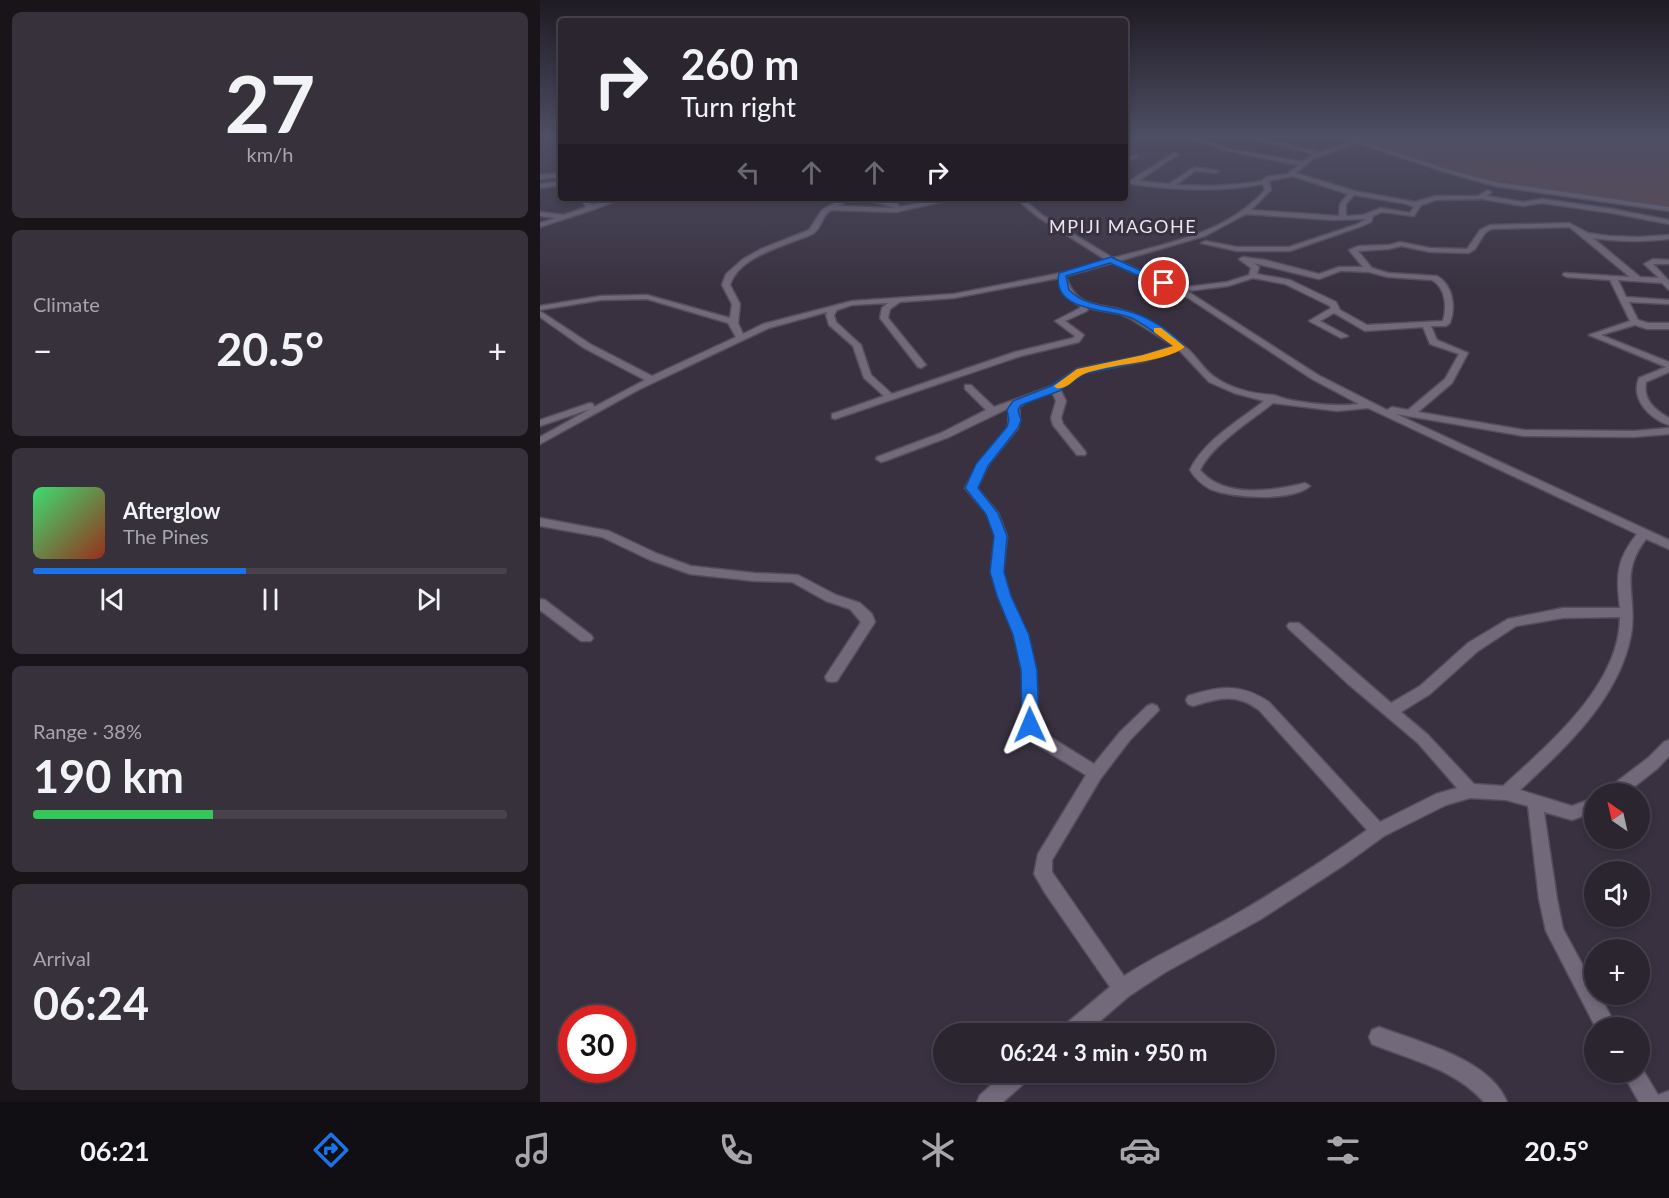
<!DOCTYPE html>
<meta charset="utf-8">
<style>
:root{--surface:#2b2530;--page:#37313c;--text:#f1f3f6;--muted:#a6a5ab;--line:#47424c;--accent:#1a73e8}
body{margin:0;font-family:Lato,sans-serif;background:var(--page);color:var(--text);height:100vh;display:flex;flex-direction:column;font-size:22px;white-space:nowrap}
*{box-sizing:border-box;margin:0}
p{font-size:20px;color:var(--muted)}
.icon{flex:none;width:33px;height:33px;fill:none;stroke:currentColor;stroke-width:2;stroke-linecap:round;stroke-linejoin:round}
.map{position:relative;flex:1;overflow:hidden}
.sheet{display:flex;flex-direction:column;gap:12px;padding:12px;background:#18141a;width:540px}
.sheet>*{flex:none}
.hud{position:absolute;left:18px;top:18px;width:570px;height:183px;border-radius:6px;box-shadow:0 3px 9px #0003,0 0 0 2px var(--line);background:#2b2530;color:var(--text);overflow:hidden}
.needle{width:39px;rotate:326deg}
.tools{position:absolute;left:1044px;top:783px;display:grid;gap:12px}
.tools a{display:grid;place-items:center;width:66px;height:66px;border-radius:50%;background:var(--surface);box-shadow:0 3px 9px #0003,0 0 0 2px var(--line);font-size:30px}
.speed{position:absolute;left:18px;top:1005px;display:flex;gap:12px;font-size:30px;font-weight:700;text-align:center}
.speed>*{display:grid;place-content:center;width:78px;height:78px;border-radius:50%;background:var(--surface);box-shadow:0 3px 9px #0003,0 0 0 2px var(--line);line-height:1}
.speed .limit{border:9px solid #d22;background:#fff;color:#111}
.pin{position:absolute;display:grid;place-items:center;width:51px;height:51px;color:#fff;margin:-26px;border:3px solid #fff;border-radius:50%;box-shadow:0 2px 6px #0007}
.me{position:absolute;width:66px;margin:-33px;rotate:359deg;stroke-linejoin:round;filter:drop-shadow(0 0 4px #0008)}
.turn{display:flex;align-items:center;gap:21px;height:126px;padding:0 24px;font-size:27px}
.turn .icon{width:78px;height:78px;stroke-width:2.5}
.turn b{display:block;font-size:42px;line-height:51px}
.lanes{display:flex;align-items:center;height:57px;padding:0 24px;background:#0003;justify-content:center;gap:30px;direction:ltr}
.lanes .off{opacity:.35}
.big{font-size:45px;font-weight:700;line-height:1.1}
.sheet .tile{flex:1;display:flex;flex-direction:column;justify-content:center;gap:9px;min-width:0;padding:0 21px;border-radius:9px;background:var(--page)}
.sheet .dial{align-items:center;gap:0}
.dial b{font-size:78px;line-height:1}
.song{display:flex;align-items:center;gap:18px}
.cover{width:72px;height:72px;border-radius:9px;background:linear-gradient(135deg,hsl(140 70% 55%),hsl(10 70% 35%))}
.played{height:6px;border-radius:3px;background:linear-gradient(90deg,var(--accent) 45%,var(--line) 45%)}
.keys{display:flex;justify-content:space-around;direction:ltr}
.heat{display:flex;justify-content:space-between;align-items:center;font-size:33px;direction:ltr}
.charge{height:9px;border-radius:4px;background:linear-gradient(90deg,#34c759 38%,var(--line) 0)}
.trip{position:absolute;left:393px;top:1023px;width:342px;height:60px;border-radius:30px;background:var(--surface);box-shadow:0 3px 9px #0003,0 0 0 2px var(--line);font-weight:700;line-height:60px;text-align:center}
.dock{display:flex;height:96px;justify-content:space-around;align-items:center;background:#110f13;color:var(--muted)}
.dock .icon{width:42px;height:42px}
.dock .active{color:var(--accent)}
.dock b{font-size:27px;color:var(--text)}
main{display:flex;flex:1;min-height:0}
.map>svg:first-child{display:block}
.green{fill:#5e474b}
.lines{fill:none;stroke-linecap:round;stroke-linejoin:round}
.minor-casing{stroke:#544e5b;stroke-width:3}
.minor{fill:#72697a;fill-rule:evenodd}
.route{fill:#1a73e8;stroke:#114b97;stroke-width:1.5}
.slow{fill:#f59e0b}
.labels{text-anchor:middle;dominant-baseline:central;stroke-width:6;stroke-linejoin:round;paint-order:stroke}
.far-quarter-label{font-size:18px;letter-spacing:1.5px;fill:#e9e4ee;stroke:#393140}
</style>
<main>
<section class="sheet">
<div class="tile dial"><b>27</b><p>km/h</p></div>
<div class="tile"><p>Climate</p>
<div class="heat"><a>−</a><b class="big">20.5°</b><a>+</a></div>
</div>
<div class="tile">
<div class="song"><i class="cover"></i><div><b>Afterglow</b><p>The Pines</p></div></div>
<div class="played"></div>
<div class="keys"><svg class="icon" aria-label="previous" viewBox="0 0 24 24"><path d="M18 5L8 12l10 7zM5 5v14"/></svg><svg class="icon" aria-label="pause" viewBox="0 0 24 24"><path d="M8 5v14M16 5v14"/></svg><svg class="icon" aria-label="next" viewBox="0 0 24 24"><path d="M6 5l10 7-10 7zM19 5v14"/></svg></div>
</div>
<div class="tile"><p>Range · 38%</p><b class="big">190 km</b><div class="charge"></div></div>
<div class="tile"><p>Arrival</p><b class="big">06:24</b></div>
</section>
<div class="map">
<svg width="1129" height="1102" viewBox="0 0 1129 1102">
<rect width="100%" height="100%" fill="#393140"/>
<polygon class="green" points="809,136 1129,136 1129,207 933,177"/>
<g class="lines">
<g class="minor-casing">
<g id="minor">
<path d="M 646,136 L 652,136 L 690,149 L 762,162 L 774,154 L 703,136 L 711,136 L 780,152 L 813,141 L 800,136 L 807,136 L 909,170 L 955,182 L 1129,207 L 1129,211 L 955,186 L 905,172 L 818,143 L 774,158 L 756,173 L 814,191 L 875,202 L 895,196 L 938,196 L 948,190 L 951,192 L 947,196 L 983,202 L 1002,199 L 1072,209 L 1129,220 L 1129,224 L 1072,213 L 1002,203 L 983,206 L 942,199 L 896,200 L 881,205 L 874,216 L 842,212 L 833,216 L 831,222 L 822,226 L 750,251 L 697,251 L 661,243 L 665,241 L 697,247 L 749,247 L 818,224 L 826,219 L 793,220 L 706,214 L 665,236 L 579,261 L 639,288 L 687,282 L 709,275 L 711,268 L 699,259 L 703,257 L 725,260 L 779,274 L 799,267 L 823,267 L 809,250 L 819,246 L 849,245 L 860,242 L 890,248 L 927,249 L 940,230 L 950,225 L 1029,223 L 1048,233 L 1069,236 L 1099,237 L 1129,235 L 1129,239 C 1104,242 1079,242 1053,238 L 1100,277 L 1119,278 L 1104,264 L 1113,259 L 1129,260 L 1129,264 L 1113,264 L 1129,281 L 1129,290 L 1122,283 L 1078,280 L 1086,297 L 1129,300 L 1129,304 L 1089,302 L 1098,320 L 1108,323 L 1129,323 L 1129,329 L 1107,329 L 1095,325 L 1061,335 L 1129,362 L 1129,372 L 1106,382 C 1103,400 1114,409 1129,418 L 1129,425 C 1110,419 1090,399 1099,378 L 1126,367 L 1049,335 L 1090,321 L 1070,280 L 1027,277 L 1023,275 L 1024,273 L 1090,277 L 1032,229 L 1029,227 L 951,229 L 945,233 L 935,249 L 929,253 L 890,252 L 861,246 L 849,249 L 818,251 L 832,268 L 848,273 L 897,276 C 913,285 916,307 910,323 L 906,326 L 891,326 L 897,340 L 928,353 L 912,383 L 878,412 L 984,430 L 1094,431 L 1129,428 L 1129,434 L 1094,437 L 984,436 L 856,414 L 1129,540 L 1129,549 L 1106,539 C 1078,575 1098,596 1091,635 C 1079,699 1025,748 980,790 L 1032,806 L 1054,798 L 1054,812 L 1032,820 L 1004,812 L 1017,899 L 1023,929 L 1054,986 L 1054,994 L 1059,994 L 1077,1028 L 1056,1028 L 1006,931 L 999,899 L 988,806 L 966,800 L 930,798 L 906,805 L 844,836 L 804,865 L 721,919 L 624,973 L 589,996 L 545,1034 L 519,1034 L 522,1027 L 570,987 L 505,893 L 494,874 L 498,854 L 546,775 L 495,744 L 485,733 L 482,670 L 474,635 L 458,596 L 451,572 L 455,536 L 447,514 L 425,488 L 439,462 L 468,427 L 469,408 L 409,437 L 345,461 L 341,462 L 336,459 L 337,457 L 401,433 L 446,410 L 425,389 L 425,385 L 431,385 L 454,407 L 512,386 L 537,369 L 603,356 L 634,346 L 591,319 L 580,314 L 548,308 L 547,311 L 525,321 L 544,335 L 539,342 L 481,356 L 295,419 L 292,418 L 292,414 L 344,396 L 324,378 L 313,346 L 289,325 L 286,315 L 287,312 L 229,328 L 100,389 L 0,444 L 0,437 L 50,409 L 0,426 L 0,420 L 50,403 L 53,404 L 54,407 L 105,380 L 44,348 L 0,317 L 0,311 L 50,344 L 112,376 L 196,337 L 188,323 L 107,299 L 61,300 L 0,310 L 0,306 L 61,296 L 107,295 L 190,318 L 192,304 L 182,285 L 186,274 L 203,259 L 221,249 L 269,230 L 282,210 L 303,198 L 311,198 L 298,206 L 356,208 L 321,198 L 332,198 L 357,204 L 359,205 L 359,207 L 406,198 L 419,198 L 356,212 L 291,210 C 282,215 282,226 275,232 C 271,236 262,238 257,240 C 235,249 198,259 190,285 L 200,304 L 198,323 L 203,334 L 223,324 L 312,301 L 414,294 L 521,273 L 566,260 L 498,217 L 475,198 L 482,198 L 502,215 L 573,258 C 627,243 686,234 725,190 L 723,184 C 676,193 631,190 585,183 L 585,179 L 591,180 L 634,153 L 639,154 L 598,181 L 629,184 L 654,167 L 679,171 L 676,173 L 655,171 L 636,185 L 673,186 L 708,183 L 722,181 L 726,177 L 747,174 L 759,165 L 687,151 ZM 753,176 L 808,194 L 800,204 L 799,216 L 711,210 L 731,190 L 729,181 ZM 814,195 L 867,204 L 874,207 L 870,213 L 841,208 L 823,215 L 806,216 L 806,204 ZM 572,263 L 650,299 L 772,379 L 819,404 C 796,407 773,404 750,400 C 744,399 738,396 733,395 C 714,394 692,389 676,378 C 666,372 659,360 650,351 C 635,337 616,325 597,315 C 568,301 537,314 526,276 ZM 714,263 L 779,279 L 800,271 L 807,271 L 829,272 L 848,277 L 892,280 C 906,288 907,307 903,321 L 827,325 L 800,310 L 796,302 L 750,280 L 717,274 L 719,267 ZM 519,278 C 522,291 528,300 540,306 L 540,308 L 515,321 L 535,336 L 533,338 L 475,352 L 352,394 L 331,375 L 321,345 L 296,322 L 294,315 L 297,310 L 312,305 L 348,303 L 342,308 L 340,318 L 378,367 L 381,368 L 386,365 L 348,318 L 350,309 L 360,302 L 414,298 ZM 713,278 L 745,284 L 790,306 L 791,308 L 769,321 L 801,338 L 808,336 L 780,321 L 794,313 L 825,331 L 883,327 L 890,344 L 919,354 L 905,379 L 868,410 L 852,407 L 847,410 L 778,375 L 647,291 L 688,286 ZM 639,350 L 669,382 L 694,393 L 724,401 C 699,421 664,440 650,470 C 655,478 661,484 670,489 C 693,498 751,502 770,486 L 765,483 C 733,491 684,499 660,470 C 673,444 711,421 733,403 L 797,411 L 828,408 L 1097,534 C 1076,560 1076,576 1080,608 L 1023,608 L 968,619 L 928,643 L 880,686 L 851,703 L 759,623 L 749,623 L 747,626 L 749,629 L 807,683 L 878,743 L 917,788 L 896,794 L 840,822 L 729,702 C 700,683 680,686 648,696 L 646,700 L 648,704 L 653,706 C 680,698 695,693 719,710 L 827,830 C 789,857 750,882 710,906 C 669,931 625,950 584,976 L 512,872 L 512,860 L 561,778 L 590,740 L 619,710 L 617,706 L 612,704 L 607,706 L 580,732 L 554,764 L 499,730 L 496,670 L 488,635 L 470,596 L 463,572 L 467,536 L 458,513 L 437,488 L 448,465 L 478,428 L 480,420 L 479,407 L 486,402 L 512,392 L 516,401 L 511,418 L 513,425 L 537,455 L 545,455 L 546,453 L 545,451 L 523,424 L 521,418 L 526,401 L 520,389 L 543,373 L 605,361 ZM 1080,617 C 1080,685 1009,744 963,786 L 934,784 L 888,735 L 861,712 L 890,694 L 938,651 L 976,626 L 1023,618 Z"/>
<polygon points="593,155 598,156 585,163 585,159"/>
<polygon points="21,173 21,177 0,179 0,175"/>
<polygon points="21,181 21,185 0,188 0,184"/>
<polygon points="41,198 47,198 52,205 74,198 83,198 55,209 0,227 0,223 16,218 0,216 0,212 24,215 46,207"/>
<polygon points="0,518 69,531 118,554 151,566 214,573 258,575 296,595 320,603 332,614 335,622 297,681 292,682 287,681 285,677 321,622 310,609 286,601 252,582 214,581 150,574 110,560 62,537 0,526"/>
<polygon points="0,599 5,600 51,635 53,638 51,641 41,641 0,610"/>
<polygon points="1129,740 1129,756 1118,768 1085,794 1065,794 1067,789 1108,758 1124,742"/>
<path d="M 839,1027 C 879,1042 950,1059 967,1102 L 944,1102 C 915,1069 871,1060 832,1044 L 829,1037 L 832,1030 Z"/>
<polygon points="1100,1065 1118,1095 1129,1091 1129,1102 1099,1102 1082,1072 1100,1072"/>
<polygon points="466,1072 492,1072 489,1079 463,1102 437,1102 440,1095"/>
</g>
</g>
<use href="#minor" class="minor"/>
</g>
<linearGradient id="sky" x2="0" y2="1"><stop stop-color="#1f1b23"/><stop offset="0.47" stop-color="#4e4e64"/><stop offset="1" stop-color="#4e4e64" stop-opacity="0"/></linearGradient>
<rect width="1129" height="290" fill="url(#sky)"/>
<path class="route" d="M 571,257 L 628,283 L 620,285 L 570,263 L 526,276 L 529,290 C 547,308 571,305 594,313 C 612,319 633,333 645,347 L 608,360 L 544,374 L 519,391 L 481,405 L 478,410 L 481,420 L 478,428 L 448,466 L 438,488 L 458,513 L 467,536 L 464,572 L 471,596 L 489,635 L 497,670 L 499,725 L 496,730 L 490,732 L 484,730 L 482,725 L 481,670 L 473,635 L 457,596 L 450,572 L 454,536 L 446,514 L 425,488 L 436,464 L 467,427 L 469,420 L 467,410 L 473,401 L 511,386 L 537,369 L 603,355 L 633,346 C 620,336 605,324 589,317 C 566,308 511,312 519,273 Z"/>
<path class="slow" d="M 614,328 L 621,328 L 645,347 C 623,364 570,363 544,374 C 534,378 528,390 516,388 L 514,386 L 537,369 L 603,355 L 633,346 L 614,332 Z"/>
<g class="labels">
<g class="far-quarter-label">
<text x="583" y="226">MPIJI MAGOHE</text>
</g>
</g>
</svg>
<div class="tools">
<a><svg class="needle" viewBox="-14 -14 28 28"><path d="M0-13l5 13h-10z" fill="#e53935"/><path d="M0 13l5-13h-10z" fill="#a6a5ab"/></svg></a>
<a><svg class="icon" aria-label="sound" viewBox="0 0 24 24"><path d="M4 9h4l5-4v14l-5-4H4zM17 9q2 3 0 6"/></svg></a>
<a>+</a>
<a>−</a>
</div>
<div class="speed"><div class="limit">30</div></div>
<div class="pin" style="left:624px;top:283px;background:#d93025"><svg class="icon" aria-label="arrive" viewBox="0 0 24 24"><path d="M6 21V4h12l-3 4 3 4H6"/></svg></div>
<svg class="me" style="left:490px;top:725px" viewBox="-20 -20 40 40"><path d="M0-17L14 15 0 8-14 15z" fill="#1a73e8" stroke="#fff" stroke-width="4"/></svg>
<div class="trip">06:24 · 3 min · 950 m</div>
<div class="hud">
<div class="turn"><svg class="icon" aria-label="right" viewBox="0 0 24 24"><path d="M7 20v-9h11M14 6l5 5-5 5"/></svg><div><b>260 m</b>Turn right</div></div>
<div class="lanes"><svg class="icon off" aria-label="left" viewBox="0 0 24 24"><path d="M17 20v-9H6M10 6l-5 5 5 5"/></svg><svg class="icon off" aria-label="ahead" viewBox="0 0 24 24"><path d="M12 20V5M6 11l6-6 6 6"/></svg><svg class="icon off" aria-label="ahead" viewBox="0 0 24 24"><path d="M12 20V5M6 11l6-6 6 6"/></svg><svg class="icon" aria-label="right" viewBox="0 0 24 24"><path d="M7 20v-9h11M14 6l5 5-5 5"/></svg></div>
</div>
</div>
</main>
<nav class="dock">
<b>06:21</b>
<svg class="icon active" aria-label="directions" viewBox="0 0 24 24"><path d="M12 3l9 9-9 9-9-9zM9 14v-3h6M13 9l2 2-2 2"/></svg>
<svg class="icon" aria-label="music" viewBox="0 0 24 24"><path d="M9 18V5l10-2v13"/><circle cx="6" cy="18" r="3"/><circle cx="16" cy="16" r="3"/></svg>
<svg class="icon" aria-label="phone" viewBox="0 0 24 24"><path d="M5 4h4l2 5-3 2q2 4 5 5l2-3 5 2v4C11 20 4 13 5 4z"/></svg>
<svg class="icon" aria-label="climate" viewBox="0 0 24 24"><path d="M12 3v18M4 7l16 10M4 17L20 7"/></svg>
<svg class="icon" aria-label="car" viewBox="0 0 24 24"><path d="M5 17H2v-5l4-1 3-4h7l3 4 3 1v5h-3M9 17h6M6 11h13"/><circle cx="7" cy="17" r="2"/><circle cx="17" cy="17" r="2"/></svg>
<svg class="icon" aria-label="filters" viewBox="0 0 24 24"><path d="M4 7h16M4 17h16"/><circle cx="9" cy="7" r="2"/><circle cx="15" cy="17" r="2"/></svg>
<b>20.5°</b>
</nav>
